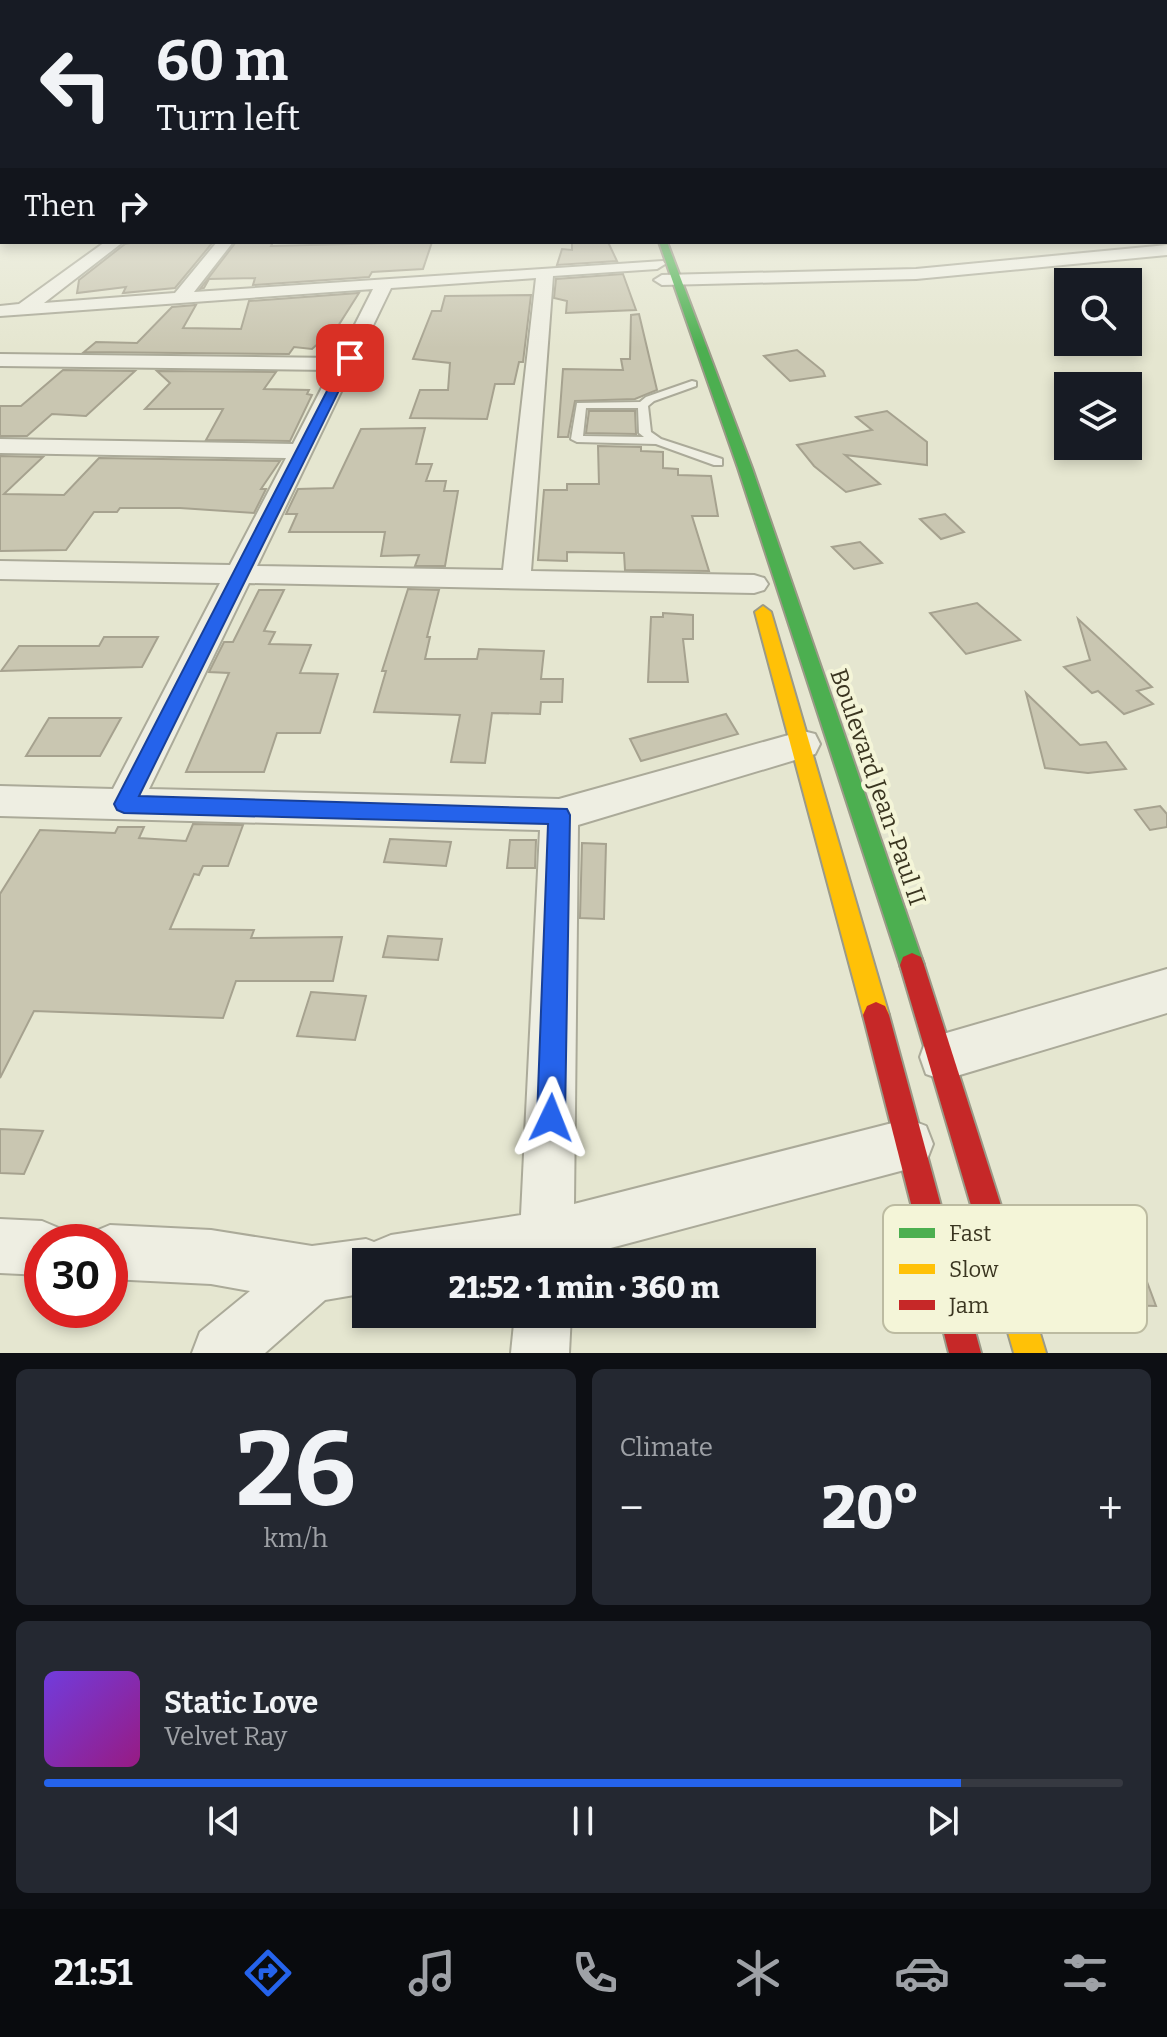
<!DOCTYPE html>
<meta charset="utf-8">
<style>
:root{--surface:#171b24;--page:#242831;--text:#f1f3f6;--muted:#9ea1a6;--line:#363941;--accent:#2563eb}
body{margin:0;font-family:Bitter,serif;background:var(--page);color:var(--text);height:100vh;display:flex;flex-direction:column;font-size:30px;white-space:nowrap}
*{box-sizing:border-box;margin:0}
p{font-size:26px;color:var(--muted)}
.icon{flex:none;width:44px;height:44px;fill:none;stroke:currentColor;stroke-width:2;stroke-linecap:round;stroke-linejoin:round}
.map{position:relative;height:1353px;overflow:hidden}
.sheet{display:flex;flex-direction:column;gap:16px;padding:16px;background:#0d0f14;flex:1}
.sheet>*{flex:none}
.guide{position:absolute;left:0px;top:0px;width:1168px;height:244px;box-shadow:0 4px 12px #0003;background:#171b24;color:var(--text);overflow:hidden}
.tools{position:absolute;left:1054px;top:268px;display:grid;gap:16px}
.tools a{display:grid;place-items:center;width:88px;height:88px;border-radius:0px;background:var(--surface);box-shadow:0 4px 12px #0003;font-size:40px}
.speed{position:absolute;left:24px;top:1224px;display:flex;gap:16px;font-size:40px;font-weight:700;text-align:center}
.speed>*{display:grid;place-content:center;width:104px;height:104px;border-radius:50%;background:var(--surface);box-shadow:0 4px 12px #0003;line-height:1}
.speed .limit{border:12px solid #d22;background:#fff;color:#111}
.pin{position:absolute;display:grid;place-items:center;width:68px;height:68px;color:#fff;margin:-34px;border-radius:16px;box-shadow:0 4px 12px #0006}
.me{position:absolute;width:88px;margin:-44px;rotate:2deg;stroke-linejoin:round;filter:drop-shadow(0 0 6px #0008)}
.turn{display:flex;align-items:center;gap:28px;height:168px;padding:0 24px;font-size:36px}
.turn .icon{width:104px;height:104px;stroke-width:2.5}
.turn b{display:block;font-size:56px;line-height:68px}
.then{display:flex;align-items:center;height:76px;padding:0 24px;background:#0003;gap:16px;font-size:30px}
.big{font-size:60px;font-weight:800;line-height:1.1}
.sheet .card{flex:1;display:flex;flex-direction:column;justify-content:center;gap:12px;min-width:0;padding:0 28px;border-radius:12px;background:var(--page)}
.sheet .dial{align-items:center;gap:0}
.dial b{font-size:104px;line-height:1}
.song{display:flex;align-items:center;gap:24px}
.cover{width:96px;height:96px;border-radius:12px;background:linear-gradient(135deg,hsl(260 70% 55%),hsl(310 70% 35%))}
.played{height:8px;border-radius:4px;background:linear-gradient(90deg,var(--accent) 85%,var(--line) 85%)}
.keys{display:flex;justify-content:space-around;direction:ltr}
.heat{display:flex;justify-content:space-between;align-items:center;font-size:44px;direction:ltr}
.sheet .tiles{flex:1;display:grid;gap:16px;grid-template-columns:1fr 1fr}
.card:last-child{grid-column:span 2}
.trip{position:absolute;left:352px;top:1248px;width:464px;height:80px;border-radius:0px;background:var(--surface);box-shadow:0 4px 12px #0003;font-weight:800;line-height:80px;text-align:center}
.tabs{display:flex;height:128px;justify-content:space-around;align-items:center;background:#090b0e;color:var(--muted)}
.tabs .icon{width:56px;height:56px}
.tabs .selected{color:var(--accent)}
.tabs b{font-size:36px;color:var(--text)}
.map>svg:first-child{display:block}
.building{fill:#c9c6b1;stroke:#a6a28f;stroke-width:2}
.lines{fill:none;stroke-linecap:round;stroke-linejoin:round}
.lane-casing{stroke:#abaa99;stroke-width:4}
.street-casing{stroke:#abaa99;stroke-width:4}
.fast-casing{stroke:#9b9a88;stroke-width:4}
.slow-casing{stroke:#9b9a88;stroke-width:4}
.jam-casing{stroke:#9b9a88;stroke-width:4}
.lane{fill:#eeeee2;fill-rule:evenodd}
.street{fill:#eeeee2;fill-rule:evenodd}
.fast{fill:#4caf50;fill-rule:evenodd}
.slow{fill:#ffc107;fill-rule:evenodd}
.jam{fill:#c62828;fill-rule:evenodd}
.route{fill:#2563eb;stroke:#184099;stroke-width:2}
.labels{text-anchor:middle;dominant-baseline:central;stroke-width:8;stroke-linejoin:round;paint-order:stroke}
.street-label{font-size:24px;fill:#3a3520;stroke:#f4f5d8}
.key{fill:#f4f5d8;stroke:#bcbba1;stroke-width:2}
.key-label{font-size:22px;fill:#3a3520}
</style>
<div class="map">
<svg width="1167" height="1353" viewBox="0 0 1167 1353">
<rect width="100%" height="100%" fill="#e5e6d0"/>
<g class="building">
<polygon points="136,242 213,242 175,288 123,293 126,287 77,293 79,280 125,244"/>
<polygon points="236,242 273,242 271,246 432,242 423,269 372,272 369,277 253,285 255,278 209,279 204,288 200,289"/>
<polygon points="572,242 608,242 617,261 557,265 562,249 572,250"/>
<polygon points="623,274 636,310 566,313 567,301 554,298 556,279"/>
<polygon points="359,293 338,326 312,349 294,347 289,354 84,352 96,342 137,343 172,307 196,305 183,328 241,329 249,301"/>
<polygon points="531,295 523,362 519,362 514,384 495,384 487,419 410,418 420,390 448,390 450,363 413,359 432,311 441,311 445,296"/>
<polygon points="639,314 657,390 635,399 575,401 568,437 558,437 563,369 623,370 621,359 630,359 631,315"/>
<polygon points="797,350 823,371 825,376 790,381 764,356"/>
<polygon points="63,370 135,371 86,416 52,414 27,436 0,436 0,406 21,406"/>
<polygon points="157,371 276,372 264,389 309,390 307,394 312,395 290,441 206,440 223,409 145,409 170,383"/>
<polygon points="589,411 635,411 636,434 586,433"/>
<polygon points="887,411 927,442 927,465 845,455 880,484 846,492 814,466 797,445 872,430 856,417"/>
<polygon points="425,428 416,464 432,464 426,481 446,481 444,491 458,491 445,566 415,566 419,555 381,556 385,532 289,532 297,514 286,514 298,489 333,488 361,429"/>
<polygon points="598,446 641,447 641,451 663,452 663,468 678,469 678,475 711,476 718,516 692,516 709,571 625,570 624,553 567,552 567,561 538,560 544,490 567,490 567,484 599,484"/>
<polygon points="0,456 43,457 4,494 64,495 99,458 280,461 261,489 266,489 254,513 180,508 120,508 117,512 94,512 66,550 0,551"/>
<polygon points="945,514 964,532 941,539 920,519"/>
<polygon points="860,542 882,563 854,569 832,547"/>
<polygon points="408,589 439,590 427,637 430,637 425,659 477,659 479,649 544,651 541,679 563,679 562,702 541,702 540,714 492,713 485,763 451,762 460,715 374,712 386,671 382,671"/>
<polygon points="259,590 284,590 264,631 275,632 269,644 311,645 300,673 338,674 320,733 277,733 264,772 186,772 229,673 209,672 224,642 233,642"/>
<polygon points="977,603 1020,640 966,654 930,613"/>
<polygon points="663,613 693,615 693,639 683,639 688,682 648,682 651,617 663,617"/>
<polygon points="1078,619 1152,687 1137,691 1153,704 1124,714 1098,691 1092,693 1064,667 1090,660"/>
<polygon points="104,637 158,637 142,667 1,671 19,646 99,646"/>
<polygon points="1026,693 1080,745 1106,742 1126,769 1088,773 1045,768"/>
<polygon points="726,714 738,734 641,761 630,739"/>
<polygon points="49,718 121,718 100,756 26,756"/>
<polygon points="1160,806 1167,814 1167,827 1150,830 1135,810"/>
<polygon points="193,824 243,825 228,866 203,866 199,875 194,874 170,929 254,930 251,938 342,937 333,981 236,981 223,1018 34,1011 0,1078 0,894 40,830 115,833 118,827 144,827 139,838 186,841"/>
<polygon points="390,839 451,842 446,866 384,862"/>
<polygon points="510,840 536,840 535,868 507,868"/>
<polygon points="582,843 606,844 604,919 580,918"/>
<polygon points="388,936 442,939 438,960 383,957"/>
<polygon points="311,992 366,996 355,1040 297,1036"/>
<polygon points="0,1129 43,1131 24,1174 0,1173"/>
<polygon points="1099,1254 1137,1255 1156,1306 1116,1305"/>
</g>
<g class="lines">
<g class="lane-casing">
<path id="lane" d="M 692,381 L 696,382 L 696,386 L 654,401 L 648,406 L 651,432 L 661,439 L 722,459 L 722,465 L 714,465 L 656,444 L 577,442 L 571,439 L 577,403 L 640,402 L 646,397 ZM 586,408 L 638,408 L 639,433 L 644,437 L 583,436 Z"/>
</g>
<g class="street-casing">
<g id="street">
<rect x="0" y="183" width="2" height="8"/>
<path d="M 105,242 L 123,242 L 44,303 L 175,293 L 217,242 L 233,242 L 194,292 L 663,261 L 665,264 L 657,269 L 553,276 L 531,571 L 754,575 L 764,578 L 768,584 L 764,590 L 754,593 L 249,583 L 149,789 L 559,799 L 803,731 L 815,734 L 820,744 L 815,754 L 578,825 L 574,1204 L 908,1119 L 926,1126 L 933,1144 L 926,1162 L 908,1169 L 573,1258 L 573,1262 L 366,1262 L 366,1293 L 325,1300 L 265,1353 L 192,1353 L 200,1332 L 250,1291 L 211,1284 L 110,1279 L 110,1242 L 87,1242 L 91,1233 L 110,1225 L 211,1230 L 312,1246 L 366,1239 L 374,1242 L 391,1235 L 521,1215 L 540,830 L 0,816 L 0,786 L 113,789 L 220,583 L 0,579 L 0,561 L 230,565 L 286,458 L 0,453 L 0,439 L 293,444 L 331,370 L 0,366 L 0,354 L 338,358 L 373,289 L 0,316 L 0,306 L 19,304 ZM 536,278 L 503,570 L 257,566 L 391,288 Z"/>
<polygon points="1167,245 1167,255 916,279 662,285 654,280 662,275 916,269"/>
<polygon points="1167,969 1167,1013 943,1080 926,1074 920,1057 926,1040 943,1034"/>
<polygon points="0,1219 42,1221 61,1229 67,1242 42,1242 42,1275 0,1273"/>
<polygon points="515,1314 571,1314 569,1353 511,1353"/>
</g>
</g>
<g class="fast-casing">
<polygon id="fast" points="659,242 667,242 752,468 924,965 921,973 912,977 903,973 900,965 738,468"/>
</g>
<g class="slow-casing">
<g id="slow">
<polygon points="763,606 771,612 889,1015 885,1024 876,1028 867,1024 863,1015 755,612"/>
<polygon points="988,1197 998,1202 1003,1212 1046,1353 1014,1353 973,1212 978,1202"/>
</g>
</g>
<g class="jam-casing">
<g id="jam">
<polygon points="912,953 921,957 924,965 1003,1212 998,1222 988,1227 978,1222 973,1212 900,965 903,957"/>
<polygon points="876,1002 885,1006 889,1015 981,1353 949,1353 863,1015 867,1006"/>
</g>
</g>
<use href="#lane" class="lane"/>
<use href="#street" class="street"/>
<use href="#fast" class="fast"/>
<use href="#slow" class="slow"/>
<use href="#jam" class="jam"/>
</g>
<linearGradient id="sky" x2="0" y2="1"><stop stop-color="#96beda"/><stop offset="0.45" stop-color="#f3f4ea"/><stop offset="1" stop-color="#f3f4ea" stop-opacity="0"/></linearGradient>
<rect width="1167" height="348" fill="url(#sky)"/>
<polygon class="route" points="350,355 355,358 139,796 567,809 570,815 565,1118 561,1127 551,1132 541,1127 537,1118 548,824 124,813 117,810 114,804 344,358"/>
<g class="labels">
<g class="street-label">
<text transform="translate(878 787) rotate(71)">Boulevard Jean-Paul II</text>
</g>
</g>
<rect x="883" y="1205" width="264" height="128" rx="12" class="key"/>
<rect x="899" y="1228" width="36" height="10" fill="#4caf50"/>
<rect x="899" y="1264" width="36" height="10" fill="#ffc107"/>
<rect x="899" y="1300" width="36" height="10" fill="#c62828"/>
<g class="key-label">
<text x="949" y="1241">Fast</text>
<text x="949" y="1277">Slow</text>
<text x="949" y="1313">Jam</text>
</g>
</svg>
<div class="tools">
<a><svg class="icon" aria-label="search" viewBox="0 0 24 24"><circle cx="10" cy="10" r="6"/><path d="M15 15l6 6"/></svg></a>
<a><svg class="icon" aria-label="layers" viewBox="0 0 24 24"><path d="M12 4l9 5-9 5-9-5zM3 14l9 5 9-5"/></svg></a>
</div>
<div class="speed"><div class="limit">30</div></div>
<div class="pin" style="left:350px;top:358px;background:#d93025"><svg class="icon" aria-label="arrive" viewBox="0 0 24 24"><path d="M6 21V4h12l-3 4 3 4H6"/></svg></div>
<svg class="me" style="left:551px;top:1118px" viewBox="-20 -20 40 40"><path d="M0-17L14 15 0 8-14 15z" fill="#2563eb" stroke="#fff" stroke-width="4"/></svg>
<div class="trip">21:52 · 1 min · 360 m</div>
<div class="guide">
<div class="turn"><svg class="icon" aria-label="left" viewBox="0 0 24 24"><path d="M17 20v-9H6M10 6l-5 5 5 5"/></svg><div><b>60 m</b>Turn left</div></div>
<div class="then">Then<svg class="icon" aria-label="right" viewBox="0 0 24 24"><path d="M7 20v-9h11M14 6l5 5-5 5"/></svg></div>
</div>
</div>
<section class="sheet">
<div class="tiles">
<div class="card dial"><b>26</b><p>km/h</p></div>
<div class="card"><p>Climate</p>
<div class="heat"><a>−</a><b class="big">20°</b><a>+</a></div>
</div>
<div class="card">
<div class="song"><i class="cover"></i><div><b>Static Love</b><p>Velvet Ray</p></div></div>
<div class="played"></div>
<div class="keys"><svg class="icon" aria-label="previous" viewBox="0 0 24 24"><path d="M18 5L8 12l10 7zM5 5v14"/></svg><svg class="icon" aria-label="pause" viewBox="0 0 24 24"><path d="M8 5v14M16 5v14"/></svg><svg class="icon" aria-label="next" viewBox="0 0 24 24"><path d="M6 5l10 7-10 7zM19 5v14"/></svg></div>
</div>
</div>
</section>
<nav class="tabs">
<b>21:51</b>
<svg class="icon selected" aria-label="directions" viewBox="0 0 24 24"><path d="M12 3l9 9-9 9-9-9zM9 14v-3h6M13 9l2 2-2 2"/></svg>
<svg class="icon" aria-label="music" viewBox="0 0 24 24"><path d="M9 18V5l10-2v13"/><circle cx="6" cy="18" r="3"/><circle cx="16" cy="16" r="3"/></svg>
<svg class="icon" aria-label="phone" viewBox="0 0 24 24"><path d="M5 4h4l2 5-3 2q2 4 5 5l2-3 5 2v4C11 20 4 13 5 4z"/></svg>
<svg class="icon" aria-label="climate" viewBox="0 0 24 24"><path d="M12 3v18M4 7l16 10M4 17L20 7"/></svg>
<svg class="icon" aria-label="car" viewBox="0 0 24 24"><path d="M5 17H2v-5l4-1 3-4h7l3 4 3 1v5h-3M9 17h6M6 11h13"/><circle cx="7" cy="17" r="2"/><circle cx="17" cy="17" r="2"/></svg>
<svg class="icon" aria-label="filters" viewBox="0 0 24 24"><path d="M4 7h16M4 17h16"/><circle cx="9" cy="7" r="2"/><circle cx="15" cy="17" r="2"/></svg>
</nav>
